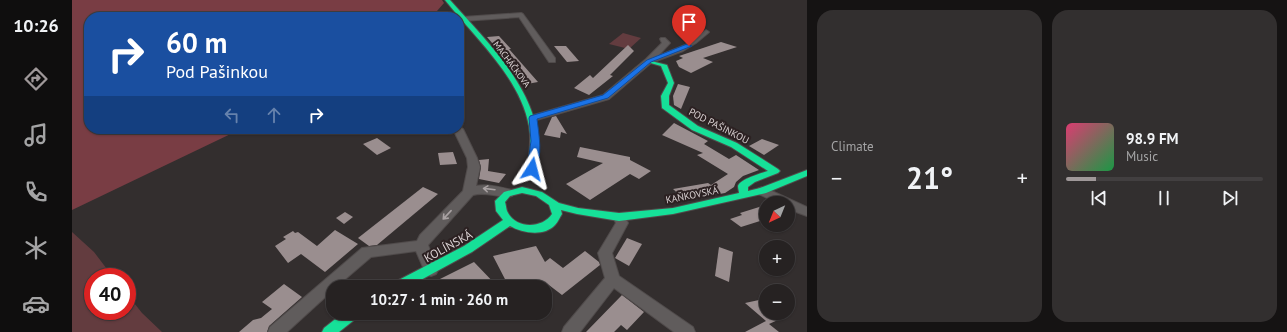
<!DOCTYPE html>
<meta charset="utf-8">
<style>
:root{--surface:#262222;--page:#322f2f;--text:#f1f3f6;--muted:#a4a4a5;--line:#423f40;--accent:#9f9899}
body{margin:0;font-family:"PT Sans",sans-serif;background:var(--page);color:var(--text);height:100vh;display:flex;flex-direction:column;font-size:15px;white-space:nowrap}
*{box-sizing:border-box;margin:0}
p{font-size:13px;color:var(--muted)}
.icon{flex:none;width:22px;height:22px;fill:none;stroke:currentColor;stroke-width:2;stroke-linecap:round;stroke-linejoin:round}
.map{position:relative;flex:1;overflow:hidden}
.details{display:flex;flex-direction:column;gap:10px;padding:10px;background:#151313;width:480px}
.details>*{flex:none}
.hud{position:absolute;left:12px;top:12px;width:380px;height:122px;border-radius:16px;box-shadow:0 1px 3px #0004,0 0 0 1px var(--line);background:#1a4fa0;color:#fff;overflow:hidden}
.needle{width:26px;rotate:223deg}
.tools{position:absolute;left:687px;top:196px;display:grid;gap:8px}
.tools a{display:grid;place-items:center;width:36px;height:36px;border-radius:50%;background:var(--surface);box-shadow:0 1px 3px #0004,0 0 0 1px var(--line);font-size:20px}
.speed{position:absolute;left:12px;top:268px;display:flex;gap:8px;font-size:20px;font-weight:700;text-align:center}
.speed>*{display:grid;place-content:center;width:52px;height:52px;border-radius:50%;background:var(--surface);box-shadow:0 1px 3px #0004,0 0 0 1px var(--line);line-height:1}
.speed .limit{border:6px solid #d22;background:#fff;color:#111}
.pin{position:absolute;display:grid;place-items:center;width:34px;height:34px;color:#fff;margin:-41px -17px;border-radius:50% 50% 50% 0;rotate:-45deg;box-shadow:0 0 4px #0007}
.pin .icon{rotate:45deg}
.me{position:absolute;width:44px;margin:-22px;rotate:9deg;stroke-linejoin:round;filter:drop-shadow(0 0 3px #0008)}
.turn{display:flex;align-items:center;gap:14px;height:84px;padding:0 16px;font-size:18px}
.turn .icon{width:52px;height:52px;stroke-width:2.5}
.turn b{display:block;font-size:28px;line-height:34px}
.lanes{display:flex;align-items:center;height:38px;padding:0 16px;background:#0003;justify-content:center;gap:20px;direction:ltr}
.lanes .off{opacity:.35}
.big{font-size:30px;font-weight:700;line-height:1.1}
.details .widget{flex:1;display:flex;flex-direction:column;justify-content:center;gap:6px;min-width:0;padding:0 14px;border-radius:16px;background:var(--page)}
.song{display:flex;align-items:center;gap:12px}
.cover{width:48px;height:48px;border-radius:6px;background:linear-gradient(135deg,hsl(340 70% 55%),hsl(140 70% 35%))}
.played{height:4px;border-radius:2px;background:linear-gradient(90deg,var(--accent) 15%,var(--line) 15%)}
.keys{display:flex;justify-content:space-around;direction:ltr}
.heat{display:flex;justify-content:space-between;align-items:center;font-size:22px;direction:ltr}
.details .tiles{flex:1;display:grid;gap:10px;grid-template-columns:repeat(2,1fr)}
.trip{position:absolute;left:254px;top:280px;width:226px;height:40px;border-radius:16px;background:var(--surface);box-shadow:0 1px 3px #0004,0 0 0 1px var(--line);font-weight:700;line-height:40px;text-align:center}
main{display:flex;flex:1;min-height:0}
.dock{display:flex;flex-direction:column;width:72px;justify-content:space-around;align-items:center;background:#0f0e0e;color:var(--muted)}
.dock .icon{width:28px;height:28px}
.dock .on{color:var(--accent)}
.dock b{font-size:18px;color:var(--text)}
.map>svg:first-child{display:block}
.green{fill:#633c3f}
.forest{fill:#793d44}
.building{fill:#9a8e8f}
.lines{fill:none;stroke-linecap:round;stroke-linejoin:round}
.street-casing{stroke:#504b4b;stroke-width:2}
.fast-casing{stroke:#504b4b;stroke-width:2}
.street{fill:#605c5c;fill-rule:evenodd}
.fast{fill:#16e098;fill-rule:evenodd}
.oneway{stroke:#a9a2a3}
.route{fill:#1a73e8;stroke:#114b97}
.labels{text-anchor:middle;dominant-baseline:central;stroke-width:4;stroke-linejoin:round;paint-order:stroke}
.far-street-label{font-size:9px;fill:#d9d1d2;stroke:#2c2122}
.street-label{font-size:10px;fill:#d9d1d2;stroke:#2c2122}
.near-street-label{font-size:12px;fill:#d9d1d2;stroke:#2c2122}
</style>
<main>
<nav class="dock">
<b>10:26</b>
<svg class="icon on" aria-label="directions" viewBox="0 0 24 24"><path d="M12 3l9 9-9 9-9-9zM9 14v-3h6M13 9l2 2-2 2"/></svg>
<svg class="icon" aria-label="music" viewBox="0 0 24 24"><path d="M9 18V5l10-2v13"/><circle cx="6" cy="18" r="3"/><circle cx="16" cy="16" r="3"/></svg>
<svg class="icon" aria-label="phone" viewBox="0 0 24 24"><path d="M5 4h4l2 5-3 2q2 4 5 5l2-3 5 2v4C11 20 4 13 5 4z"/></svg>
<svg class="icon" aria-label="climate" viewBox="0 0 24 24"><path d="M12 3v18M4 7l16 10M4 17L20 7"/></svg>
<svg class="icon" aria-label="car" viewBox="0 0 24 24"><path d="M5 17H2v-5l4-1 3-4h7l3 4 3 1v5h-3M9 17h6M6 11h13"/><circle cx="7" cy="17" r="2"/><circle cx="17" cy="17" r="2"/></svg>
</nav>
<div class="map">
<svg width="735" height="332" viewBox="0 0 735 332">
<rect width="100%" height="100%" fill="#332e2e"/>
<g class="green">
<polygon points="551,33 569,38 557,49 537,44"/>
<polygon points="0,232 22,252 41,277 21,277 21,311 55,311 55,294 70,313 90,332 0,332"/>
</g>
<polygon class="forest" points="0,0 370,0 372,3 365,11 368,17 17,17 17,129 169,129 0,210"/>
<g class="building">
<polygon points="427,36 439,49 437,49 466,82 455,84 415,37"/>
<polygon points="649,42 665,47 631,58 641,62 619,73 607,67 604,61 611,58 607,56"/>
<polygon points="556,45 562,51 538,75 541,76 517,95 502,88 518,75 521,78"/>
<polygon points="482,46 494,46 507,61 495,62"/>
<polygon points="606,84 618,87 609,109 602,105 601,96"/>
<polygon points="484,116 495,134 489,132 488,138 472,135 480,117"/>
<polygon points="602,123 636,141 632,144 657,159 664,155 687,170 671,176 664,182 662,187 653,193 613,200 601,189 636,183 639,185 656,174 625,155 631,153 590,135"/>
<polygon points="305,138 319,148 305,155 291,144"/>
<polygon points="690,139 707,145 692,155 677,146"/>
<polygon points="508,147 558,157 558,160 579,171 567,179 558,174 518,200 494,184 531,163 505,157"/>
<polygon points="381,152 385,164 368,165 366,153"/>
<polygon points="417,159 416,171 434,174 427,183 407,179 409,167 407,160"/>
<polygon points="351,187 366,194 305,245 297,246 286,238"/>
<polygon points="694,205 694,219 669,227 658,219 670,215 668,213"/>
<polygon points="273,212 281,217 272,224 264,218"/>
<polygon points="263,230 286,244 253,272 229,254 216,263 203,246 214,239 211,237 221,231 223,233 226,232 245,246"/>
<polygon points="555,238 570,244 557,266 543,258"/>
<polygon points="464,246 473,262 478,258 491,268 513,251 527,262 528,265 490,295 473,282 467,287 439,287 435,283 421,256"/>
<polygon points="647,247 661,252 657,282 643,276"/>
<polygon points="402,262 426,287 402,287 399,284 393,287 352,287"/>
<polygon points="212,284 230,297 197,326 195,332 167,332 181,320 189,318 200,309 190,302"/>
<polygon points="550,295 572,312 555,330 549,325 542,332 514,332"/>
<polygon points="687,300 694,307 694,313 701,313 708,319 697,324 707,332 673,332 694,321 673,303"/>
</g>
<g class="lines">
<g class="street-casing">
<g id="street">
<polygon points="449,13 451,14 483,58 483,62 477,62 447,17 391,21 388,19 391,17"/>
<polygon points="634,30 637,32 636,33 624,43 611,51 579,63 537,99 461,121 456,118 458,116 531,95 574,59 590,43 588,39 589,38 593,38 598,43 586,56 613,45"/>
<path d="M 387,126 L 391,129 L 405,158 L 408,167 L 404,186 C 416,184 428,187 440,190 L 442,193 L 440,196 C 429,199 415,191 401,195 L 356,245 L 366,270 L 364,274 L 359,276 L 354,274 L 344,251 L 299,257 L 264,287 L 261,287 L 261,290 L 215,332 L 196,332 L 198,327 L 290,248 L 345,241 L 348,235 L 391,191 L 396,167 L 395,158 L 381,129 L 387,129 Z"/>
<polygon points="691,187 735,207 735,216 716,209 716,203 705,203 687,194 685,191 687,188"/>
<polygon points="547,213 551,214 556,223 540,253 547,276 621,327 623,332 602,332 542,288 508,332 490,332 492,327 533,278 526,253 544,223 541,217 543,214"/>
</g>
</g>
<g class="fast-casing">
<g id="fast">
<path d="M 373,0 L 378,0 C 415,42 471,94 466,155 C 465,163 465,172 461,179 L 458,180 L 453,177 C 457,160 460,143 457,126 C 448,77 402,37 373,0 Z"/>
<path d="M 575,60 L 595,65 L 602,83 L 597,96 L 597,105 L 626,126 L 665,143 L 706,169 L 708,171 L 706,173 L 683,182 L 676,187 L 676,191 L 688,188 L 735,170 L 735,176 L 694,193 L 601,214 L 547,221 L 505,214 L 489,210 L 490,214 C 488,217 486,222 483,225 C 472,237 450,233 438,226 L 400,252 L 336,287 L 319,287 L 321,283 L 392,246 L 431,220 L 424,211 L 423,201 L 432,192 L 450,187 L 470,192 L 487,203 L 506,208 L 547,213 L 601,208 L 667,193 C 667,191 666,189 666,186 C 668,179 690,173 696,171 L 659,147 L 620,130 L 590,108 L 589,96 L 596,83 L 589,66 L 575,62 ZM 450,193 L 464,196 L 477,205 L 480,214 C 470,229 443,229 435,211 C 434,208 434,205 433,202 L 438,196 Z"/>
<polygon points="271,313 287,313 286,317 267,332 250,332 252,328"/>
</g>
</g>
<use href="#street" class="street"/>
<use href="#fast" class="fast"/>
</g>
<defs><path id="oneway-shaft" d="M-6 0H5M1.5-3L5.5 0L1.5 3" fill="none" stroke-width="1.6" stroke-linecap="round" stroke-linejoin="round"/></defs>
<g class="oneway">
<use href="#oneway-shaft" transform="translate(417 189) rotate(-173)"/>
<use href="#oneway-shaft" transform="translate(375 215) rotate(133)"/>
</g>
<path class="route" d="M 615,44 L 620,46 L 579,62 L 536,98 L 465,119 C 467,135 471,156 463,171 L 457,171 L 455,169 L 459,141 L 457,118 L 458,116 L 531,95 L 575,60 Z"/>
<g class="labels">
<g class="far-street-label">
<text transform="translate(440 64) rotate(53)">MACHÁČKOVA</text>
</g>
<g class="street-label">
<text transform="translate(647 126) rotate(27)">POD PAŠINKOU</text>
<text transform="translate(620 195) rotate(-11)">KAŇKOVSKÁ</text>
</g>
<g class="near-street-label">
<text transform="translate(376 246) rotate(-29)">KOLÍNSKÁ</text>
</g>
</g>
</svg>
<div class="tools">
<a><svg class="needle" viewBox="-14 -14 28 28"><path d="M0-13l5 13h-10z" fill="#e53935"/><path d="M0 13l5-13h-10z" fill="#a4a4a5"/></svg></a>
<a>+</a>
<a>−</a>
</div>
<div class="speed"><div class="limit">40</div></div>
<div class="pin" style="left:617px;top:46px;background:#d93025"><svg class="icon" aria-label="arrive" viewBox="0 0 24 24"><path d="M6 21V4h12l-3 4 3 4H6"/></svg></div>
<svg class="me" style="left:460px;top:169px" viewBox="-20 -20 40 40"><path d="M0-17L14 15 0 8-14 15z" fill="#1a73e8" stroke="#fff" stroke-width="4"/></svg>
<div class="trip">10:27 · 1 min · 260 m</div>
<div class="hud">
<div class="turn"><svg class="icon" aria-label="right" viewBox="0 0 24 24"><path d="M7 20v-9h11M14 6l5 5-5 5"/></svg><div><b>60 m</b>Pod Pašinkou</div></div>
<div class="lanes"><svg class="icon off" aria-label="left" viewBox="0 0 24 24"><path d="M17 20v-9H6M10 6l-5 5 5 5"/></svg><svg class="icon off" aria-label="ahead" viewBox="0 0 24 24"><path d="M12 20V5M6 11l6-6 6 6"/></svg><svg class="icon" aria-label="right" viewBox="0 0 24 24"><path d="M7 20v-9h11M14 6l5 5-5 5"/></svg></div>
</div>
</div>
<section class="details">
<div class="tiles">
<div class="widget"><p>Climate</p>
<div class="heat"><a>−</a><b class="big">21°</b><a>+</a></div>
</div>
<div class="widget">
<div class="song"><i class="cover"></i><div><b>98.9 FM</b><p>Music</p></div></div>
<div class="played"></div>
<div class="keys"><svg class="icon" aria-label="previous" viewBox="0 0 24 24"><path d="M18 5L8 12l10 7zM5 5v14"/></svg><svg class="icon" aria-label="pause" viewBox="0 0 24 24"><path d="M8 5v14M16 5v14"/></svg><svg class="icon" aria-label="next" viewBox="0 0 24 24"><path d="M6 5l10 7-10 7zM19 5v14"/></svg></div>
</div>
</div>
</section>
</main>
